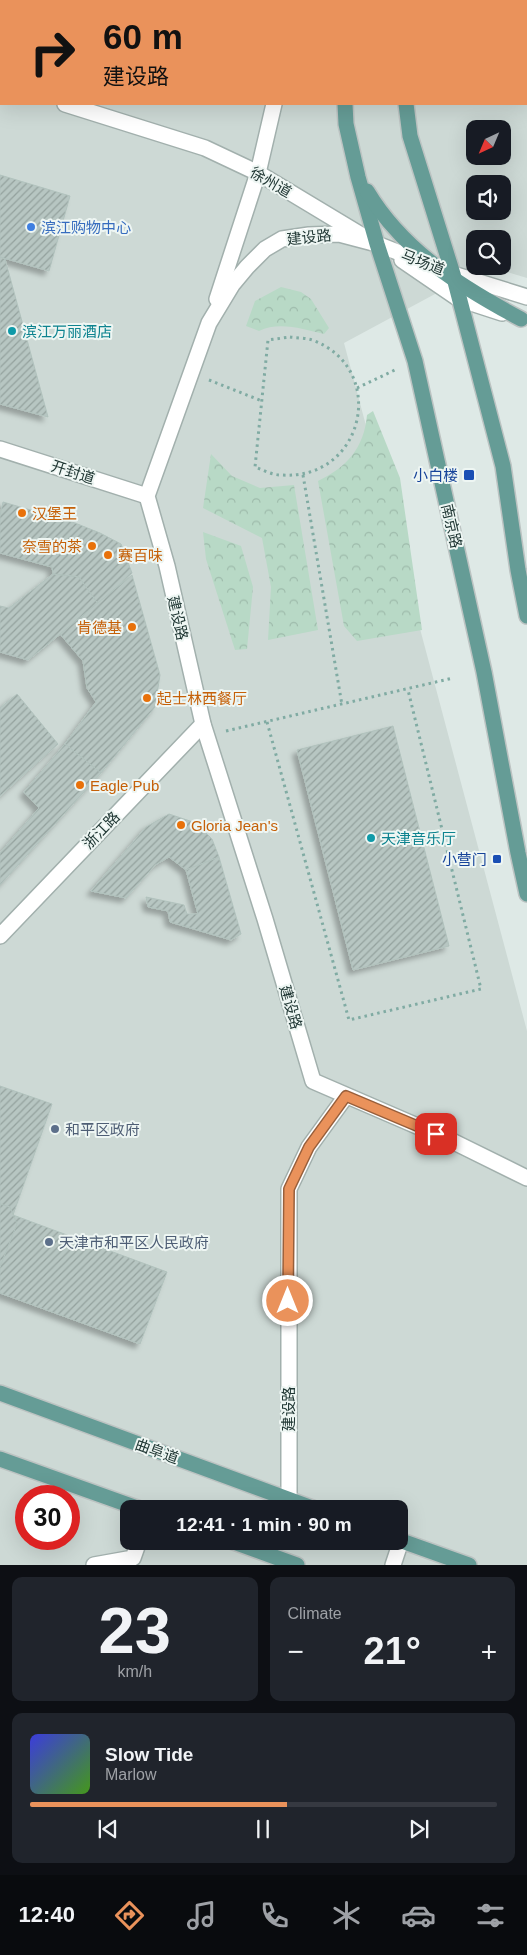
<!DOCTYPE html>
<meta charset="utf-8">
<style>
:root{--surface:#171b24;--page:#20242c;--text:#f1f3f6;--muted:#9ea1a6;--line:#363941;--accent:#ea925b}
body{margin:0;font-family:Helvetica,"Noto Sans SC",sans-serif;background:var(--page);color:var(--text);height:100vh;display:flex;flex-direction:column;font-size:19px;white-space:nowrap}
*{box-sizing:border-box;margin:0}
p{font-size:16px;color:var(--muted)}
.icon{flex:none;width:28px;height:28px;fill:none;stroke:currentColor;stroke-width:2;stroke-linecap:round;stroke-linejoin:round}
.map{position:relative;height:1565px;overflow:hidden}
.drawer{display:flex;flex-direction:column;gap:12px;padding:12px;background:#0d0f14;flex:1}
.drawer>*{flex:none}
.top-card{position:absolute;left:0px;top:0px;width:528px;height:105px;box-shadow:0 5px 20px #0002;background:#ea925b;color:#111;overflow:hidden}
.needle{width:32px;rotate:224deg}
.controls{position:absolute;left:466px;top:120px;display:grid;gap:10px}
.controls a{display:grid;place-items:center;width:45px;height:45px;border-radius:10px;background:var(--surface);box-shadow:0 5px 20px #0002;font-size:25px}
.speed{position:absolute;left:15px;top:1485px;display:flex;gap:10px;font-size:25px;font-weight:700;text-align:center}
.speed>*{display:grid;place-content:center;width:65px;height:65px;border-radius:50%;background:var(--surface);box-shadow:0 5px 20px #0002;line-height:1}
.speed .limit{border:8px solid #d22;background:#fff;color:#111}
.pin{position:absolute;display:grid;place-items:center;width:42px;height:42px;color:#fff;margin:-21px;border-radius:10px;box-shadow:0 2px 8px #0006}
.me{position:absolute;width:55px;margin:-28px;rotate:0deg;stroke-linejoin:round;filter:drop-shadow(0 0 4px #0008)}
.turn{display:flex;align-items:center;gap:18px;height:105px;padding:0 20px;font-size:22px}
.turn .icon{width:65px;height:65px;stroke-width:2.5}
.turn b{display:block;font-size:35px;line-height:42px}
.big{font-size:38px;font-weight:700;line-height:1.1}
.drawer .tile{flex:1;display:flex;flex-direction:column;justify-content:center;gap:8px;min-width:0;padding:0 18px;border-radius:10px;background:var(--page)}
.drawer .dial{align-items:center;gap:0}
.dial b{font-size:65px;line-height:1}
.song{display:flex;align-items:center;gap:15px}
.cover{width:60px;height:60px;border-radius:8px;background:linear-gradient(135deg,hsl(240 70% 55%),hsl(100 70% 35%))}
.played{height:5px;border-radius:2px;background:linear-gradient(90deg,var(--accent) 55%,var(--line) 55%)}
.keys{display:flex;justify-content:space-around;direction:ltr}
.heat{display:flex;justify-content:space-between;align-items:center;font-size:28px;direction:ltr}
.drawer .tiles{flex:1;display:grid;gap:12px;grid-template-columns:1fr 1fr}
.tile:last-child{grid-column:span 2}
.trip{position:absolute;left:120px;top:1500px;width:288px;height:50px;border-radius:10px;background:var(--surface);box-shadow:0 5px 20px #0002;font-weight:700;line-height:50px;text-align:center}
.tabs{display:flex;height:80px;justify-content:space-around;align-items:center;background:#090b0e;color:var(--muted)}
.tabs .icon{width:35px;height:35px}
.tabs .on{color:var(--accent)}
.tabs b{font-size:22px;color:var(--text)}
.map>svg:first-child{display:block}
.built{fill:#cdd9d5;fill-rule:evenodd}
.park{fill:url(#park-crowns)}
.building{fill:url(#building-hatch);stroke:#b1c2bd;filter:url(#shadow)}
.lines{fill:none;stroke-linecap:round;stroke-linejoin:round}
.pedestrian-casing{stroke:#a2b0ad;stroke-width:18}
.minor-casing{stroke:#a2b0ad;stroke-width:18}
.tertiary-casing{stroke:#a2b0ad;stroke-width:18}
.primary-casing{stroke:#bcc3c2;stroke-width:18}
.path{stroke:#80aba3;stroke-width:3;stroke-dasharray:2.5 4;stroke-linecap:butt}
.pedestrian{stroke:#fff;stroke-width:15}
.minor{stroke:#fff;stroke-width:15}
.tertiary{stroke:#fff;stroke-width:15}
.primary{stroke:#659c96;stroke-width:15}
.route-casing{stroke:#985f3b;stroke-width:12}
.route{stroke:#ea925b;stroke-width:9}
.shop-dot{fill:#3f7fe0;stroke:#eef6f3;stroke-width:2}
.culture-dot{fill:#0f9aa8;stroke:#eef6f3;stroke-width:2}
.transit-dot{fill:#1a4fb4;stroke:#eef6f3;stroke-width:2}
.food-dot{fill:#e8710a;stroke:#eef6f3;stroke-width:2}
.service-dot{fill:#5c6f8a;stroke:#eef6f3;stroke-width:2}
.labels{text-anchor:middle;dominant-baseline:central;stroke-width:4;stroke-linejoin:round;paint-order:stroke}
.street-label{font-size:15px;fill:#213835;stroke:#eef6f3}
.shop-label{font-size:15px;fill:#366cbe;stroke:#eef6f3;text-anchor:start}
.culture-label{font-size:15px;fill:#0d838f;stroke:#eef6f3;text-anchor:start}
.transit-label{font-size:15px;fill:#164399;stroke:#eef6f3;text-anchor:end}
.food-label{font-size:15px;fill:#c56008;stroke:#eef6f3;text-anchor:start}
.service-label{font-size:15px;fill:#4e5e75;stroke:#eef6f3;text-anchor:start}
</style>
<div class="map">
<svg width="527" height="1565" viewBox="0 0 527 1565">
<defs>
<pattern id="park-crowns" width="20" height="18" patternUnits="userSpaceOnUse" patternTransform="scale(1.25)"><rect width="20" height="18" fill="#b8d9c6"/><path d="M2 6a3 3 0 1 1 6 0M12 15a3 3 0 1 1 6 0" fill="none" stroke="#9ebbab"/></pattern>
<pattern id="building-hatch" width="6" height="6" patternUnits="userSpaceOnUse" patternTransform="scale(1.25)"><rect width="6" height="6" fill="#b7c6c2"/><path d="M-1 1l2-2M0 6l6-6M5 7l2-2" fill="none" stroke="#94a29e"/></pattern>
<filter id="shadow"><feDropShadow dx="-4.5" dy="4.5" stdDeviation="2.5" flood-color="#0004"/></filter>
</defs>
<rect width="100%" height="100%" fill="#dee9e6"/>
<path class="built" d="M 0,0 L 527,0 L 527,278 L 488,266 L 502,266 L 502,239 L 475,239 L 475,266 L 487,266 L 344,343 L 527,1031 L 527,1565 L 0,1565 ZM 1,1 L 526,1 L 526,104 L 1,104 ZM 475,129 L 502,129 L 502,156 L 475,156 ZM 475,184 L 502,184 L 502,211 L 475,211 ZM 26,1496 L 69,1496 L 69,1539 L 26,1539 ZM 129,1509 L 399,1509 L 399,1541 L 129,1541 Z"/>
<g class="park">
<path d="M 281,287 L 301,292 L 311,299 L 329,328 L 324,334 C 303,329 279,321 259,331 L 246,326 L 255,301 Z"/>
<path d="M 373,411 L 400,478 L 422,630 L 357,641 L 344,626 L 318,481 C 347,467 364,448 367,415 Z"/>
<polygon points="211,454 232,476 260,488 294,485 318,630 268,640 271,587 262,538 203,508"/>
<polygon points="203,532 241,546 253,587 247,649 235,650 206,559"/>
</g>
<g class="building">
<polygon points="0,0 91,0 1,1 1,20"/>
<polygon points="511,0 527,0 527,72 526,1 510,1"/>
<polygon points="511,0 527,0 527,72 526,1 510,1"/>
<polygon points="0,175 70,196 49,271 0,257"/>
<polygon points="0,257 5,259 48,417 0,404"/>
<polygon points="3,502 75,523 100,533 121,544 132,573 98,604 79,577 53,574 52,567 0,553 0,516"/>
<polygon points="53,574 79,577 98,604 28,660 0,652 0,606 9,608"/>
<polygon points="132,575 160,675 155,707 101,773 65,744 96,702 87,688 83,661 60,634"/>
<polygon points="17,694 58,744 0,796 0,708"/>
<polygon points="393,726 449,946 353,970 297,750"/>
<polygon points="65,744 101,773 0,885 0,853 39,808 24,792"/>
<polygon points="169,814 196,823 212,839 219,857 186,870 169,857 155,865 126,898 91,891 146,827"/>
<polygon points="219,857 241,934 231,940 170,922 168,911 148,907 146,897 184,905 187,914 198,914 186,870"/>
<polygon points="0,1086 52,1104 13,1215 167,1272 140,1344 0,1293"/>
<polygon points="0,1204 10,1207 17,1224 0,1267"/>
</g>
<g class="lines">
<g class="pedestrian-casing">
<polyline id="pedestrian" points="0,449 147,496"/>
</g>
<g class="minor-casing">
<g id="minor">
<polyline points="0,936 203,724"/>
<polyline points="289,1499 289,1189 309,1147 346,1096"/>
<polyline points="94,1565 133,1558 139,1541"/>
</g>
</g>
<g class="tertiary-casing">
<g id="tertiary">
<polyline points="297,1 297,0"/>
<polyline points="0,84 1,84"/>
<polyline points="65,104 205,148 258,173 361,235"/>
<polyline points="402,260 459,299 502,313"/>
<polyline points="527,297 453,274 377,244 339,234 309,235 282,239 265,249 247,267 232,285 209,323 147,496 167,566 203,724 265,919 313,1081 454,1142 527,1178"/>
<polyline points="217,299 258,173 274,104"/>
<polyline points="393,1565 401,1541"/>
</g>
</g>
<g class="primary-casing">
<g id="primary">
<polyline points="338,0 338,1"/>
<polyline points="395,0 395,1"/>
<polyline points="345,104 346,124 358,177 377,244 415,361 484,672 518,853 527,894"/>
<polyline points="406,104 410,136 453,274 503,466 518,570 527,616"/>
<path d="M 367,191 C 403,251 461,287 521,319"/>
<polyline points="0,1393 315,1509"/>
<polyline points="0,1459 140,1509"/>
<polyline points="399,1540 469,1565"/>
<polyline points="231,1541 297,1565"/>
</g>
</g>
<g class="path">
<path d="M 290,337 C 297,338 306,338 312,340 C 389,368 365,481 281,475 C 272,475 263,470 255,467 L 268,340 Z"/>
<polyline points="209,380 262,401"/>
<polyline points="357,388 397,369"/>
<polyline points="303,475 342,705"/>
<polyline points="267,722 349,1020 481,989 408,690"/>
<polyline points="226,731 453,678"/>
</g>
<use href="#pedestrian" class="pedestrian"/>
<use href="#minor" class="minor"/>
<use href="#tertiary" class="tertiary"/>
<use href="#primary" class="primary"/>
</g>
<g class="lines">
<g class="route-casing">
<polyline id="route" points="288,1301 289,1189 309,1147 346,1096 436,1134"/>
</g>
<use href="#route" class="route"/>
</g>
<circle class="shop-dot" cx="31" cy="227" r="5"/>
<g class="culture-dot">
<circle cx="12" cy="331" r="5"/>
<circle cx="371" cy="838" r="5"/>
</g>
<g class="transit-dot">
<rect x="463" y="469" width="12" height="12" rx="2.5"/>
<rect x="492" y="854" width="10" height="10" rx="2.5"/>
</g>
<g class="food-dot">
<circle cx="22" cy="513" r="5"/>
<circle cx="92" cy="546" r="5"/>
<circle cx="108" cy="555" r="5"/>
<circle cx="132" cy="627" r="5"/>
<circle cx="147" cy="698" r="5"/>
<circle cx="80" cy="785" r="5"/>
<circle cx="181" cy="825" r="5"/>
</g>
<g class="service-dot">
<circle cx="55" cy="1129" r="5"/>
<circle cx="49" cy="1242" r="5"/>
</g>
<g class="labels">
<g class="street-label">
<text transform="translate(271 182) rotate(30)">徐州道</text>
<text transform="translate(309 237) rotate(-6)">建设路</text>
<text transform="translate(423 262) rotate(21)">马场道</text>
<text transform="translate(73 472) rotate(18)">开封道</text>
<text transform="translate(452 526) rotate(77)">南京路</text>
<text transform="translate(178 618) rotate(77)">建设路</text>
<text transform="translate(101 830) rotate(-46)">浙江路</text>
<text transform="translate(291 1007) rotate(74)">建设路</text>
<text transform="translate(288 1409) rotate(-90)">建设路</text>
<text transform="translate(157 1451) rotate(20)">曲阜道</text>
</g>
<g class="shop-label">
<text x="41" y="227">滨江购物中心</text>
</g>
<g class="culture-label">
<text x="22" y="331">滨江万丽酒店</text>
<text x="381" y="838">天津音乐厅</text>
</g>
<g class="transit-label">
<text x="458" y="475">小白楼</text>
<text x="487" y="859">小营门</text>
</g>
<g class="food-label">
<text x="32" y="513">汉堡王</text>
<text x="82" y="546" text-anchor="end">奈雪的茶</text>
<text x="118" y="555">赛百味</text>
<text x="122" y="627" text-anchor="end">肯德基</text>
<text x="157" y="698">起士林西餐厅</text>
<text x="90" y="785">Eagle Pub</text>
<text x="191" y="825">Gloria Jean's</text>
</g>
<g class="service-label">
<text x="65" y="1129">和平区政府</text>
<text x="59" y="1242">天津市和平区人民政府</text>
</g>
</g>
</svg>
<div class="controls">
<a><svg class="needle" viewBox="-14 -14 28 28"><path d="M0-13l5 13h-10z" fill="#e53935"/><path d="M0 13l5-13h-10z" fill="#9ea1a6"/></svg></a>
<a><svg class="icon" aria-label="sound" viewBox="0 0 24 24"><path d="M4 9h4l5-4v14l-5-4H4zM17 9q2 3 0 6"/></svg></a>
<a><svg class="icon" aria-label="search" viewBox="0 0 24 24"><circle cx="10" cy="10" r="6"/><path d="M15 15l6 6"/></svg></a>
</div>
<div class="speed"><div class="limit">30</div></div>
<div class="pin" style="left:436px;top:1134px;background:#d93025"><svg class="icon" aria-label="arrive" viewBox="0 0 24 24"><path d="M6 21V4h12l-3 4 3 4H6"/></svg></div>
<svg class="me" style="left:288px;top:1301px" viewBox="-20 -20 40 40"><circle r="17" fill="#ea925b" stroke="#fff" stroke-width="3"/><path d="M0-11L8 9 0 5-8 9z" fill="#fff"/></svg>
<div class="trip">12:41 · 1 min · 90 m</div>
<div class="top-card">
<div class="turn"><svg class="icon" aria-label="right" viewBox="0 0 24 24"><path d="M7 20v-9h11M14 6l5 5-5 5"/></svg><div><b>60 m</b>建设路</div></div>
</div>
</div>
<section class="drawer">
<div class="tiles">
<div class="tile dial"><b>23</b><p>km/h</p></div>
<div class="tile"><p>Climate</p>
<div class="heat"><a>−</a><b class="big">21°</b><a>+</a></div>
</div>
<div class="tile">
<div class="song"><i class="cover"></i><div><b>Slow Tide</b><p>Marlow</p></div></div>
<div class="played"></div>
<div class="keys"><svg class="icon" aria-label="previous" viewBox="0 0 24 24"><path d="M18 5L8 12l10 7zM5 5v14"/></svg><svg class="icon" aria-label="pause" viewBox="0 0 24 24"><path d="M8 5v14M16 5v14"/></svg><svg class="icon" aria-label="next" viewBox="0 0 24 24"><path d="M6 5l10 7-10 7zM19 5v14"/></svg></div>
</div>
</div>
</section>
<nav class="tabs">
<b>12:40</b>
<svg class="icon on" aria-label="directions" viewBox="0 0 24 24"><path d="M12 3l9 9-9 9-9-9zM9 14v-3h6M13 9l2 2-2 2"/></svg>
<svg class="icon" aria-label="music" viewBox="0 0 24 24"><path d="M9 18V5l10-2v13"/><circle cx="6" cy="18" r="3"/><circle cx="16" cy="16" r="3"/></svg>
<svg class="icon" aria-label="phone" viewBox="0 0 24 24"><path d="M5 4h4l2 5-3 2q2 4 5 5l2-3 5 2v4C11 20 4 13 5 4z"/></svg>
<svg class="icon" aria-label="climate" viewBox="0 0 24 24"><path d="M12 3v18M4 7l16 10M4 17L20 7"/></svg>
<svg class="icon" aria-label="car" viewBox="0 0 24 24"><path d="M5 17H2v-5l4-1 3-4h7l3 4 3 1v5h-3M9 17h6M6 11h13"/><circle cx="7" cy="17" r="2"/><circle cx="17" cy="17" r="2"/></svg>
<svg class="icon" aria-label="filters" viewBox="0 0 24 24"><path d="M4 7h16M4 17h16"/><circle cx="9" cy="7" r="2"/><circle cx="15" cy="17" r="2"/></svg>
</nav>
